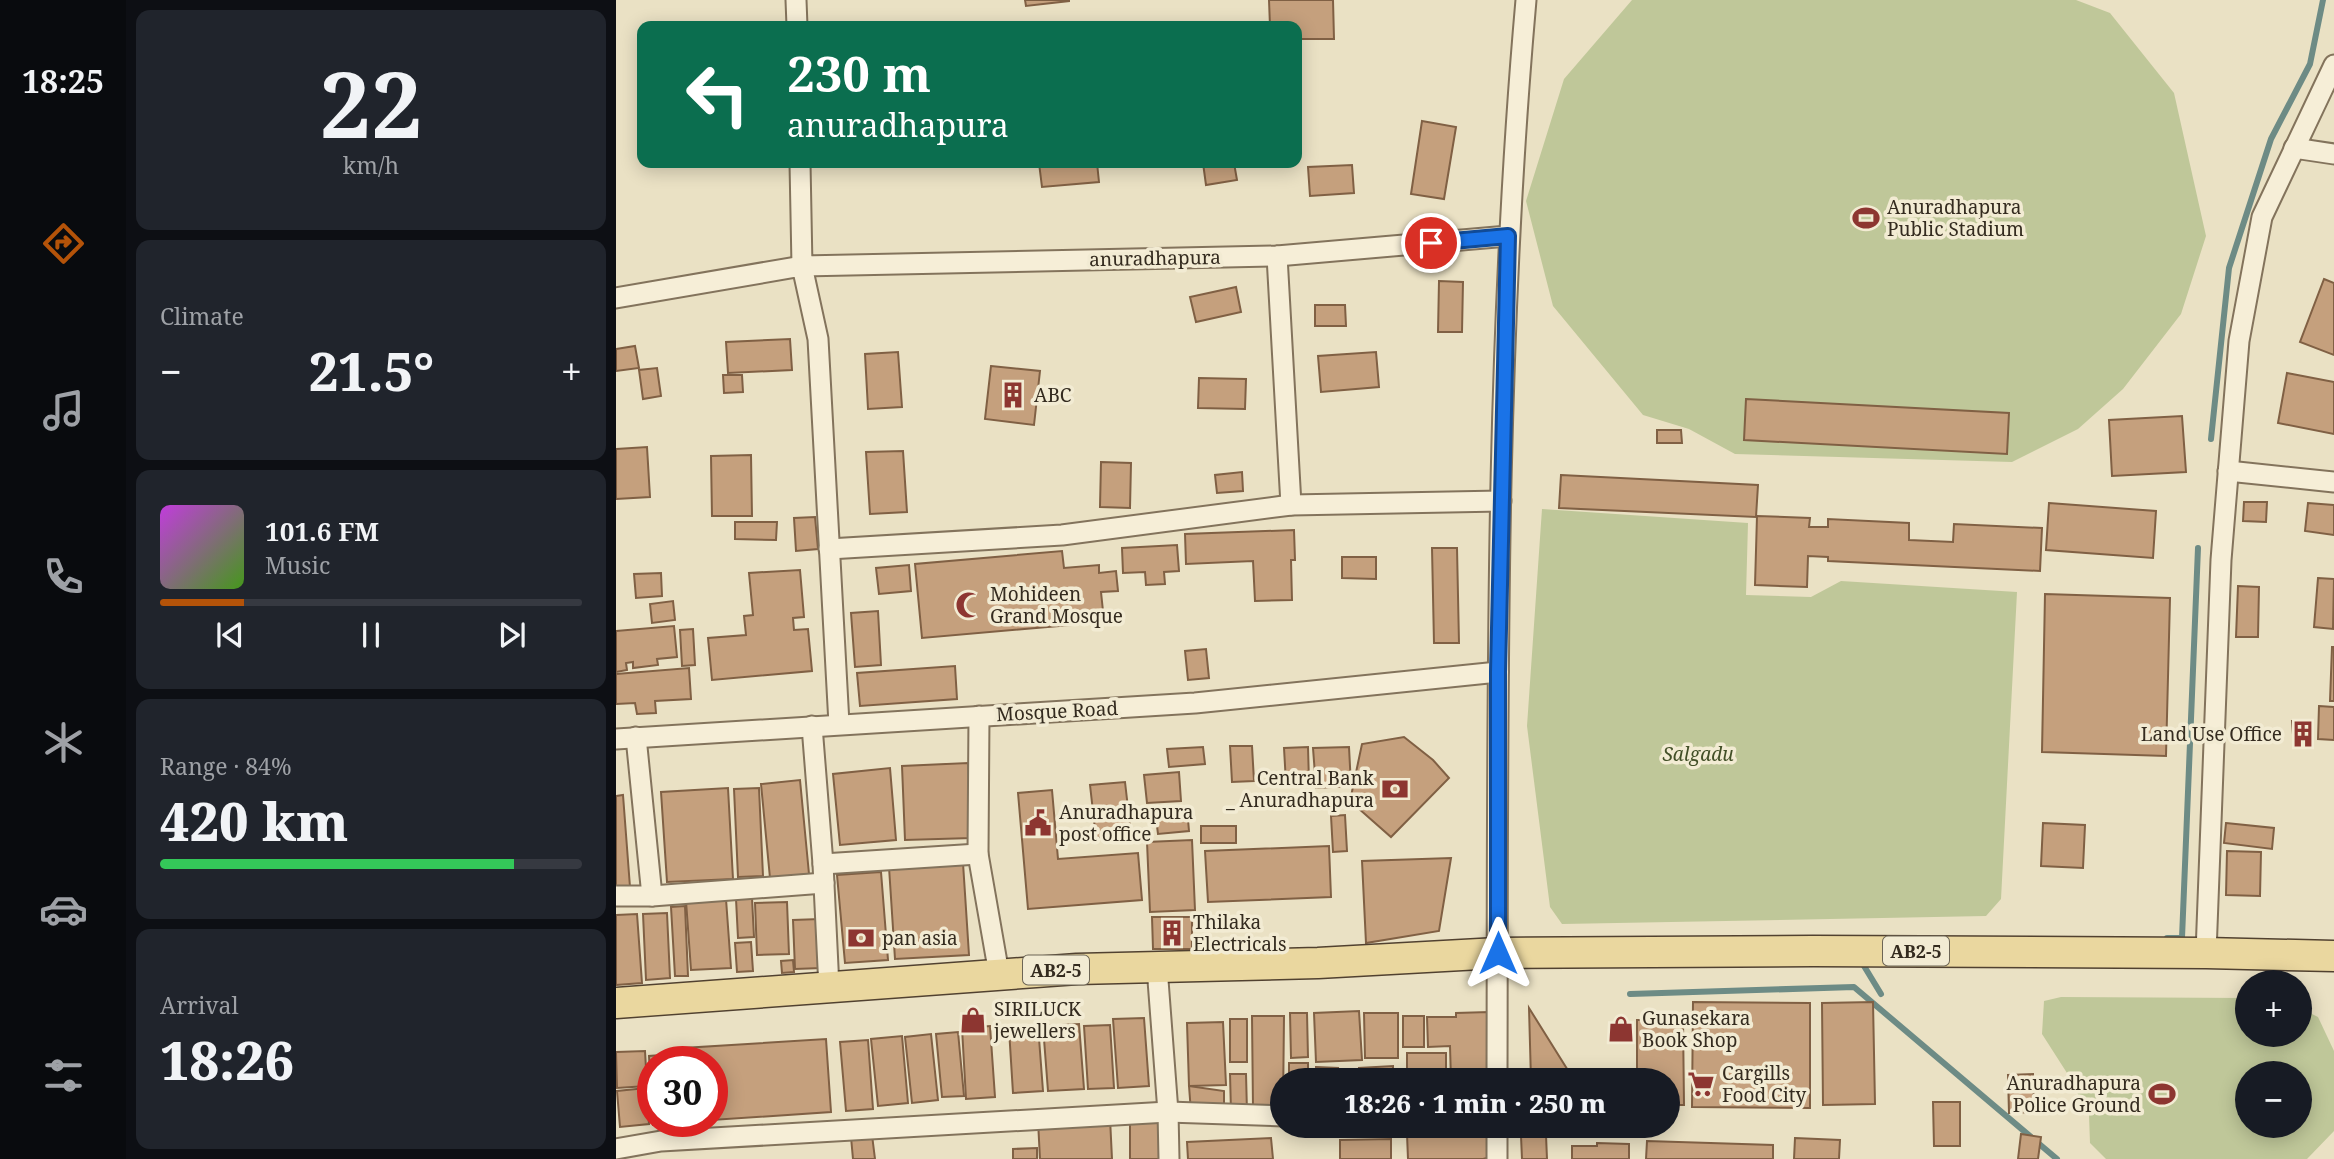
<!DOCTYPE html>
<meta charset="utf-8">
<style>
:root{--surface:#171b24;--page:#20242c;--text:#f1f3f6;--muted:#9ea1a6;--line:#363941;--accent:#b45309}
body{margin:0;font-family:"Noto Serif",serif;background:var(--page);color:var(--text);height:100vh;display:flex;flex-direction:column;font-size:26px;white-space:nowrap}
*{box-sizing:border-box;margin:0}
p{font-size:23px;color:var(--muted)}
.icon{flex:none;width:38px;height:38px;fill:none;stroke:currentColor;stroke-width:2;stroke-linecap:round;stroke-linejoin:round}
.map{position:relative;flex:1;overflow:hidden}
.drawer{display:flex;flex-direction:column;gap:10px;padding:10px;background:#0d0f14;width:490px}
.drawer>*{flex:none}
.hud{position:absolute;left:21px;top:21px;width:665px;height:147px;border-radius:14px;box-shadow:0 4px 18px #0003;background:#0b6e4f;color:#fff;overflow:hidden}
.tools{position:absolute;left:1619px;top:970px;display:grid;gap:14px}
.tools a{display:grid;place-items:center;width:77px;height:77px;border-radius:50%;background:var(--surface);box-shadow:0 4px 18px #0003;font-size:35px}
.speed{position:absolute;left:21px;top:1046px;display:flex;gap:14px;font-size:35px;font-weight:700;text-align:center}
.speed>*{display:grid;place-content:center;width:91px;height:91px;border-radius:50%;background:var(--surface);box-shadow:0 4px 18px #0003;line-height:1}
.speed .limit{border:10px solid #d22;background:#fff;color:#111}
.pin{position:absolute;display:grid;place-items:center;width:60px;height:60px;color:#fff;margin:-30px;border:4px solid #fff;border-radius:50%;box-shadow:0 2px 7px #0007}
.me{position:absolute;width:77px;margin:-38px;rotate:0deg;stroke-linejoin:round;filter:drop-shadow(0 0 5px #0008)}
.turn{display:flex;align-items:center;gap:24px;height:147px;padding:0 35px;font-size:32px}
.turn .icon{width:91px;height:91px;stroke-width:2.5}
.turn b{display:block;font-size:49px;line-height:60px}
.big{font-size:52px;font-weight:800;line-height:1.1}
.drawer .card{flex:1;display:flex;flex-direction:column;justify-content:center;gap:10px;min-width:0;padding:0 24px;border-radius:14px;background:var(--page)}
.drawer .dial{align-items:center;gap:0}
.dial b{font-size:91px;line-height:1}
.song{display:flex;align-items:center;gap:21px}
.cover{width:84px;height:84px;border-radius:10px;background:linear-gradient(135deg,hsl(290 70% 55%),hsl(100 70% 35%))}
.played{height:7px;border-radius:4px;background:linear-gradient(90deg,var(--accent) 20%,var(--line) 20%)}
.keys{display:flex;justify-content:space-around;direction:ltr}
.heat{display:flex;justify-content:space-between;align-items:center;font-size:38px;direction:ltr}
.charge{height:10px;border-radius:5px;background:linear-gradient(90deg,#34c759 84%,var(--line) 0)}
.trip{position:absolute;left:654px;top:1068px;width:410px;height:70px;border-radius:35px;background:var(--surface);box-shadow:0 4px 18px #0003;font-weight:800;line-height:70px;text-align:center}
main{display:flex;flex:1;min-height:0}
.tabs{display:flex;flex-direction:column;width:126px;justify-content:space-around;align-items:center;background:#090b0e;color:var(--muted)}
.tabs .icon{width:49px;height:49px}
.tabs .on{color:var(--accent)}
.tabs b{font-size:32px;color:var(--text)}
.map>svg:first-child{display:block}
.green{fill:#bfc799;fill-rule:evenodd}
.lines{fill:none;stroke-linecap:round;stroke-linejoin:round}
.stream{stroke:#6d8b85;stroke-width:6}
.building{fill:#c5a07d;stroke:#806044;stroke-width:2}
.minor-casing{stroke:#83735c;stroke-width:23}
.primary-casing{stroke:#514130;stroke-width:33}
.minor{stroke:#f6eed7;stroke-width:19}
.primary{stroke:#ead79f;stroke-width:30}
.route-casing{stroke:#114b97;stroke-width:18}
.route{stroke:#1a73e8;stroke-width:12}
.labels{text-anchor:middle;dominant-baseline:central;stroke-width:7;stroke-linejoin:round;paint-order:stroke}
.shield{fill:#f2ebd3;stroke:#6d6555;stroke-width:2}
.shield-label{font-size:18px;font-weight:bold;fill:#342b1f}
.poi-label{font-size:19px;fill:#342b1f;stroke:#f2ebd3;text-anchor:start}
.street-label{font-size:19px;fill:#342b1f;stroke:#f2ebd3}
.park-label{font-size:19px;font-style:italic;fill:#424f27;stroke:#f2ebd3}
</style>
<main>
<nav class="tabs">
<b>18:25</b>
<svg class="icon on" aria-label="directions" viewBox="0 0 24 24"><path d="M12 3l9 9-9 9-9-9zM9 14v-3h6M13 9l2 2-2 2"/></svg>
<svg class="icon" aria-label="music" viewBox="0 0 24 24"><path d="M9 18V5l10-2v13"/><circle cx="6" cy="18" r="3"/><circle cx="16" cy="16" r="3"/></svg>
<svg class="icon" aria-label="phone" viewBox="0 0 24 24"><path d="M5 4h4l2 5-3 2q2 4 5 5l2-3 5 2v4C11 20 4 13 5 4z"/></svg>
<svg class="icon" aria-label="climate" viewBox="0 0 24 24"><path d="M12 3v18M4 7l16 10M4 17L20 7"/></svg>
<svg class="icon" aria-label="car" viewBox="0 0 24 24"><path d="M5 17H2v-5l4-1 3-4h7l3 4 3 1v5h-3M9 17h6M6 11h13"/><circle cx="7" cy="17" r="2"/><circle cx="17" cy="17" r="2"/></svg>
<svg class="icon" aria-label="filters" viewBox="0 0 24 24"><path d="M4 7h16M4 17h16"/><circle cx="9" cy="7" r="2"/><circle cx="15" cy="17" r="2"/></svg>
</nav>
<section class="drawer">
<div class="card dial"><b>22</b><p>km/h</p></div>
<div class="card"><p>Climate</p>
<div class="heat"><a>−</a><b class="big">21.5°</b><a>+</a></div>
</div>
<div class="card">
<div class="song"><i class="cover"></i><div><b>101.6 FM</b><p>Music</p></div></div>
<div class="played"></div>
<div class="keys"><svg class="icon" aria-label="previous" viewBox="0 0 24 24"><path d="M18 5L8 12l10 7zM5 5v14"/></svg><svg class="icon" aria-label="pause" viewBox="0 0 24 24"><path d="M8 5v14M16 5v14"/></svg><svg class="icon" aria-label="next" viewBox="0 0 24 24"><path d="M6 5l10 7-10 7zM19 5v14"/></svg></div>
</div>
<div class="card"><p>Range · 84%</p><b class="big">420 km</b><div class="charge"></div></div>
<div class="card"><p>Arrival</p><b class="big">18:26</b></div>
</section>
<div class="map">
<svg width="1718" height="1159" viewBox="0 0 1718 1159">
<rect width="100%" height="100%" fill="#eae1c4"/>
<g class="green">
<polygon points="1016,0 1460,0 1494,13 1558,93 1590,236 1565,314 1507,389 1462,429 1396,462 1119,454 1073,429 1027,415 937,306 910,201 948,79"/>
<polygon points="926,509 1132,523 1130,595 1195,597 1225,581 1401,592 1385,899 1370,916 946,924 934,907 911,726"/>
<path d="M 1445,997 L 1631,998 L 1631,1034 L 1684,1034 L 1684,1008 L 1702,1017 L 1718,1051 L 1718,1131 L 1691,1159 L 1490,1159 L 1474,1143 L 1473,1115 L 1451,1073 L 1426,1034 L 1428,1001 ZM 1631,1073 L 1684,1073 L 1684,1125 L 1631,1125 Z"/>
</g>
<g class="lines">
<g class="stream">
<polyline points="1595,439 1613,268 1655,139 1694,64 1707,0"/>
<polyline points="1551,938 1566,938 1582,548"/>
<polyline points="1245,961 1265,994"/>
<polyline points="1014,994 1238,987 1441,1159"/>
</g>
</g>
<g class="building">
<polygon points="409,0 453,0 453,1 410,6"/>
<polygon points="653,0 717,0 718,39 681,39 681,26 654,26"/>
<polygon points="806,121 840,127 828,199 795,194"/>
<polygon points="423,163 481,163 483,182 426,187"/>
<polygon points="587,163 618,163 621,180 590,185"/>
<polygon points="736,165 738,193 694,196 692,167"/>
<polygon points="1708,279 1718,283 1718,355 1684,342"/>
<polygon points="823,281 847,282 846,332 822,332"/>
<polygon points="620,287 625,312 580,322 574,297"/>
<polygon points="699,305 729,305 730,326 699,326"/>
<polygon points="174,339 176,370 112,373 110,342"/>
<polygon points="19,346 23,368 0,371 0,349"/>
<polygon points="282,352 286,407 252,409 249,354"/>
<polygon points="760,352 763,387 705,392 702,356"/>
<polygon points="375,366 424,371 418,425 369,419"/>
<polygon points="41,368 45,396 27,399 23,370"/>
<polygon points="1671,373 1718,382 1718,434 1662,423"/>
<polygon points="107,375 126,375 127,392 108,393"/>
<polygon points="583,378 630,379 629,409 582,408"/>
<polygon points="1130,399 1393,413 1391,454 1128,440"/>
<polygon points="1566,416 1570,472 1496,476 1493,420"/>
<polygon points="1041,430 1065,430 1066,443 1041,443"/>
<polygon points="31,447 34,497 0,499 0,449"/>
<polygon points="287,451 291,512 254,514 250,452"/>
<polygon points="135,455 136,516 96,516 95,456"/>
<polygon points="485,462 515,463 514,508 484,507"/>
<polygon points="626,472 627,491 601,493 599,475"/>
<polygon points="945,475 1142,485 1140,517 943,508"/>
<polygon points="1628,502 1651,502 1650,522 1627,521"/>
<polygon points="1433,503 1540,511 1537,558 1430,550"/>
<polygon points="1692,503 1718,505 1718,535 1689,531"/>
<polygon points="1141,516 1194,518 1193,527 1212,527 1212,519 1293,523 1293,540 1337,542 1338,524 1426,528 1424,571 1212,561 1212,557 1192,556 1191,587 1139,585"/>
<polygon points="199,517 202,549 180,551 178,518"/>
<polygon points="119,522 161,522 160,540 119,539"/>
<polygon points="678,530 679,560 675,560 676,600 639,601 637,561 570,564 569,534"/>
<polygon points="561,545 563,571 548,572 549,584 530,585 529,572 507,573 506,548"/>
<polygon points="816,548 841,548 843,643 818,643"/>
<polygon points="446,551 448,568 483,565 483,573 500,571 502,591 485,592 487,611 453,614 454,625 306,638 299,564"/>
<polygon points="726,557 760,557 760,579 726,578"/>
<polygon points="293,565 295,591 263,594 260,568"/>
<polygon points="184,570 188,617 177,618 178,630 192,629 196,671 96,680 92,638 130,635 128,616 137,615 133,573"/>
<polygon points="45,573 46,596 20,598 18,574"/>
<polygon points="1702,578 1718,579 1717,629 1698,627"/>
<polygon points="1622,586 1643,587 1642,637 1620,637"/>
<polygon points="1429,594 1554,598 1550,756 1426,752"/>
<polygon points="57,601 59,620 36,623 34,604"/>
<polygon points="262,611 265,665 239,667 235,613"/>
<polygon points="58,626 61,657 41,659 42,665 17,668 17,662 10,663 11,670 0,672 0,631"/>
<polygon points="77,629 79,665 66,666 64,630"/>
<polygon points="1716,647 1718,647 1718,701 1714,701"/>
<polygon points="590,649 593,678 572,680 569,651"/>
<polygon points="339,666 341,699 244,706 241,673"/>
<polygon points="73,668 75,699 39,701 40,713 21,714 19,703 0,704 0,674"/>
<polygon points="1703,706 1718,707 1718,740 1702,739"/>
<polygon points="1676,721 1696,721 1697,747 1678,748"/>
<polygon points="788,737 817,760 833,778 775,837 734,801 746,744"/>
<polygon points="614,746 636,746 638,781 616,782"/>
<polygon points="587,747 589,764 553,767 551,749"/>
<polygon points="692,747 693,782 670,783 668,748"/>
<polygon points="733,747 735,786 700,788 697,748"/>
<polygon points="352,763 356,838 289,840 286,766"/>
<polygon points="274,768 280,840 224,845 217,774"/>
<polygon points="563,772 565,801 531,803 528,775"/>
<polygon points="184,780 193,874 154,878 145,784"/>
<polygon points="509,782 515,834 480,838 474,785"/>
<polygon points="112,788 117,879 51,882 45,792"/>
<polygon points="143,788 147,876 122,877 118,789"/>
<polygon points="436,790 442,859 522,853 526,900 412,909 402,793"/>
<polygon points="7,795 14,887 0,888 0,796"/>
<polygon points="571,808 573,831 542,834 539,811"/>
<polygon points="729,815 731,851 717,852 715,816"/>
<polygon points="1427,823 1469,825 1467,868 1425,866"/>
<polygon points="1610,823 1658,828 1656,849 1608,843"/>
<rect x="585" y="826" width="35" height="17"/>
<polygon points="576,840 579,910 534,912 531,842"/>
<polygon points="713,846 715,897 592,902 589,851"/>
<polygon points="1611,851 1645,852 1644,896 1610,895"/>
<polygon points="835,858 823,931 750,943 746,861"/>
<polygon points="347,863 353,955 279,959 273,867"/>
<polygon points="265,872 272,960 229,963 221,875"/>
<polygon points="136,898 138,937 122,938 120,899"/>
<polygon points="110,899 115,968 75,970 70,901"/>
<polygon points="171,902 173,954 141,955 139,903"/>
<polygon points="69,906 72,976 59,976 55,907"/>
<polygon points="51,913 54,978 30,980 27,914"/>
<polygon points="21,914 26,983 0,985 0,915"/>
<polygon points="536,917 576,917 576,949 537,949"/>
<polygon points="204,919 206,968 179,969 177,920"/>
<polygon points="135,942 137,971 121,972 119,943"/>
<polygon points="177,960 178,972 166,973 165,961"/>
<polygon points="1077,1002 1194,1003 1194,1108 1076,1107"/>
<polygon points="1257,1002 1259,1104 1207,1105 1206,1003"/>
<polygon points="913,1008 958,1080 915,1080"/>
<polygon points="743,1011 746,1060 700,1062 698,1013"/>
<polygon points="873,1012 875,1080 835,1080 834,1046 812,1047 811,1017 840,1017 840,1013"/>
<polygon points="674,1013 691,1013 692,1057 675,1058"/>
<polygon points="748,1013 782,1013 782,1058 749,1058"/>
<polygon points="636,1016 668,1016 667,1107 637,1107"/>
<rect x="787" y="1016" width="21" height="31"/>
<polygon points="528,1018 533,1086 502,1088 497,1019"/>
<rect x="614" y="1019" width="17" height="43"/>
<polygon points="1021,1020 1067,1020 1068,1105 1052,1105 1052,1080 1021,1080"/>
<polygon points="607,1022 610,1085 573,1086 571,1023"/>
<polygon points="463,1024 468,1089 432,1091 427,1026"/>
<polygon points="422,1025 427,1091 397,1093 393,1029"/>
<polygon points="494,1025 498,1088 472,1089 468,1026"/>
<polygon points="374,1026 379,1097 350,1099 346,1028"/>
<polygon points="342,1032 348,1096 326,1097 320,1034"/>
<polygon points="315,1034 322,1100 296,1103 289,1037"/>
<polygon points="286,1036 292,1103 262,1106 255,1039"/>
<polygon points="210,1039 215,1112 96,1120 96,1062 68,1062 67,1048"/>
<polygon points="252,1040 257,1109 230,1111 224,1042"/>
<polygon points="29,1051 31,1086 1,1088 0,1052"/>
<rect x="791" y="1053" width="39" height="27"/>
<polygon points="58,1054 58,1062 37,1062 37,1122 62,1122 62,1124 37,1125 33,1056"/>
<rect x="673" y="1063" width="19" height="17"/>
<polygon points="777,1066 777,1080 744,1080 743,1068"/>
<polygon points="700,1067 722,1068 721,1080 700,1080"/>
<polygon points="614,1074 630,1074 631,1112 615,1112"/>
<polygon points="1417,1074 1418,1112 1393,1113 1392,1075"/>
<polygon points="573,1086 608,1091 608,1111 575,1112"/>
<polygon points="30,1088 33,1124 4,1127 1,1091"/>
<polygon points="1317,1102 1344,1102 1344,1146 1318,1146"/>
<polygon points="494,1118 496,1159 424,1159 422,1121"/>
<polygon points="514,1119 545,1120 545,1159 514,1159"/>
<polygon points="871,1133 871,1158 867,1159 792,1159 791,1134"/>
<polygon points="1405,1134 1425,1137 1422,1159 1402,1159"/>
<polygon points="256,1135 259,1159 237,1159 235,1137"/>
<polygon points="930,1135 931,1159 906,1159 905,1136"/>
<polygon points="655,1138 657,1159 572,1159 571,1142"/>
<polygon points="1179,1138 1224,1140 1223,1159 1178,1159"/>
<polygon points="775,1139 775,1159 724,1159 724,1140"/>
<polygon points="1031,1141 1157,1145 1157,1159 1030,1159"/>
<polygon points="981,1143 1013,1144 1013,1159 956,1159 956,1146 981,1146"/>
<polygon points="421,1148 421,1159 397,1159 397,1149"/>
</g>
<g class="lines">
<g class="minor-casing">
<g id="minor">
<polyline points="180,0 181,26"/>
<polyline points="1678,148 1718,154"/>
<polyline points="184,163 186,266 661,256 892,236"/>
<polyline points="661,256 675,505"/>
<polyline points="0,298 186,266 202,339 223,724"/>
<polyline points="1612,471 1718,482"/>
<polyline points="213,549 446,535 675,505 885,501"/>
<polyline points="363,716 362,854 383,974"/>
<polyline points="196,726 207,864 213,988"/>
<polyline points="20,737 36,896"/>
<polyline points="0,739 579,703 882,672"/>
<polyline points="207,864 362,854"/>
<polyline points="0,896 36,896 208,883"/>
<polyline points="1590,953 1605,560 1623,341 1646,217 1718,65"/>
<polyline points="541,967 552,1112 553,1159"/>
<path d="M 881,1080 C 882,720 878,359 910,0"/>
<polyline points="881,1125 881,1159"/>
<polyline points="0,1149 45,1141 552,1112 667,1116"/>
</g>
</g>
<g class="primary-casing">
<polyline id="primary" points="0,1003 461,969 702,963 882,953 1197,951 1590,953 1718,956"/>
</g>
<use href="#minor" class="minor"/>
<use href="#primary" class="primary"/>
</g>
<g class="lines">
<g class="route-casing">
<polyline id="route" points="815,243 892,236 882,672 882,953"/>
</g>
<use href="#route" class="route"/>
</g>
<defs>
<g id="stadium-bare" transform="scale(2.1)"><path d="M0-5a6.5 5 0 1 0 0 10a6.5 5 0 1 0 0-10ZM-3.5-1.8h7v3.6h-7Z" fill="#8d3631" stroke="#f2ebd3" stroke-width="2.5" paint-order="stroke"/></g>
<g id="building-bare" transform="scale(2.1)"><path d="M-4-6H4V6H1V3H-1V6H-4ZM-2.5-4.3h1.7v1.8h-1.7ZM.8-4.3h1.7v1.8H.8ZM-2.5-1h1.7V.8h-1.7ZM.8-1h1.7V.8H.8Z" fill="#8d3631" stroke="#f2ebd3" stroke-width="2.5" paint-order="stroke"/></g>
<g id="mosque-bare" transform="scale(2.1)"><path d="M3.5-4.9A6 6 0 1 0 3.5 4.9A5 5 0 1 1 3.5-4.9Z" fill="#8d3631" stroke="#f2ebd3" stroke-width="2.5" paint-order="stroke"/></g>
<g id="bank-bare" transform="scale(2.1)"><path d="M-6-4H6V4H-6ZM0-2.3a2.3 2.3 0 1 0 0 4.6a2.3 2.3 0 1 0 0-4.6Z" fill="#8d3631" stroke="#f2ebd3" stroke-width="2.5" paint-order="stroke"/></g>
<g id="civic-bare" transform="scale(2.1)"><path d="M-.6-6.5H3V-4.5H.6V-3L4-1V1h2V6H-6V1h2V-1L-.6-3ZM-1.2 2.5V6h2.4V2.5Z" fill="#8d3631" stroke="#f2ebd3" stroke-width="2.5" paint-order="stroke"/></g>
<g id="shop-bare" transform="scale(2.1)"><path d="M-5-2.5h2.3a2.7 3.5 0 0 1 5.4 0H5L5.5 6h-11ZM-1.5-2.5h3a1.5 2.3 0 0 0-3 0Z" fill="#8d3631" stroke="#f2ebd3" stroke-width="2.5" paint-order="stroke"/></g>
<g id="supermarket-bare" transform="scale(2.1)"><path d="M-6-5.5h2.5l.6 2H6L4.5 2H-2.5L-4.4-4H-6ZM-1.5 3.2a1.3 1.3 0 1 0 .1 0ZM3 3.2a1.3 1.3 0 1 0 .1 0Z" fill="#8d3631" stroke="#f2ebd3" stroke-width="2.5" paint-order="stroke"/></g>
</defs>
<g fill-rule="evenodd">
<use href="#stadium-bare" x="1250" y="218"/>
<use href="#building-bare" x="397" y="395"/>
<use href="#mosque-bare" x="353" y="605"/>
<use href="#building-bare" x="1687" y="734"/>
<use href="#bank-bare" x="779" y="789"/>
<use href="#civic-bare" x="422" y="823"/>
<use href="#building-bare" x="556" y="933"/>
<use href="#bank-bare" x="245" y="938"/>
<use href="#shop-bare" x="357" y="1020"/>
<use href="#shop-bare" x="1005" y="1029"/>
<use href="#supermarket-bare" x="1085" y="1084"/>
<use href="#stadium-bare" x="1546" y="1094"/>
</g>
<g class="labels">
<g class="shield">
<rect x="1267" y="936.5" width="66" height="29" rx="5"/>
<rect x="407" y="955.5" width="66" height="29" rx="5"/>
</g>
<g class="shield-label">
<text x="1300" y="951">AB2-5</text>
<text x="440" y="970">AB2-5</text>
</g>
<g class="poi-label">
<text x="1271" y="207">Anuradhapura<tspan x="1271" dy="22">Public Stadium</tspan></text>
<text x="418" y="395">ABC</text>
<text x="374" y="594">Mohideen<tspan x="374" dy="22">Grand Mosque</tspan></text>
<text x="1666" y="734" text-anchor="end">Land Use Office</text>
<text x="758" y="778" text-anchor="end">Central Bank<tspan x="758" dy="22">_ Anuradhapura</tspan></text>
<text x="443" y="812">Anuradhapura<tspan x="443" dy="22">post office</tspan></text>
<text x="577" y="922">Thilaka<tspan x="577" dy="22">Electricals</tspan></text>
<text x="266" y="938">pan asia</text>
<text x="378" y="1009">SIRILUCK<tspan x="378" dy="22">jewellers</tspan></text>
<text x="1026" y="1018">Gunasekara<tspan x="1026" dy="22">Book Shop</tspan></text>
<text x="1106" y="1073">Cargills<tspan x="1106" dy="22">Food City</tspan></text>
<text x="1525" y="1083" text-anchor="end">Anuradhapura<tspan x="1525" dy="22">Police Ground</tspan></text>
</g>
<g class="street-label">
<text transform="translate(539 258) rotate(-1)">anuradhapura</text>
<text transform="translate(441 711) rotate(-3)">Mosque Road</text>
</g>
<g class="park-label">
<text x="1082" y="754">Salgadu</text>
</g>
</g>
</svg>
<div class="tools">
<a>+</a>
<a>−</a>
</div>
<div class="speed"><div class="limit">30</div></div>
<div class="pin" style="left:815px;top:243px;background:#d93025"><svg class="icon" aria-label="arrive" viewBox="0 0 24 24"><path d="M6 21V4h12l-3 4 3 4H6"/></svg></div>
<svg class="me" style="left:882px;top:953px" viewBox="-20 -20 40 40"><path d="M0-17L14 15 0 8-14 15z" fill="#1a73e8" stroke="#fff" stroke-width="4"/></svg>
<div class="trip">18:26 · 1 min · 250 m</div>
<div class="hud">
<div class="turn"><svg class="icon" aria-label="left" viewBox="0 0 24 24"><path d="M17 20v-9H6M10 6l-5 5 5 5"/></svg><div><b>230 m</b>anuradhapura</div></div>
</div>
</div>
</main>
